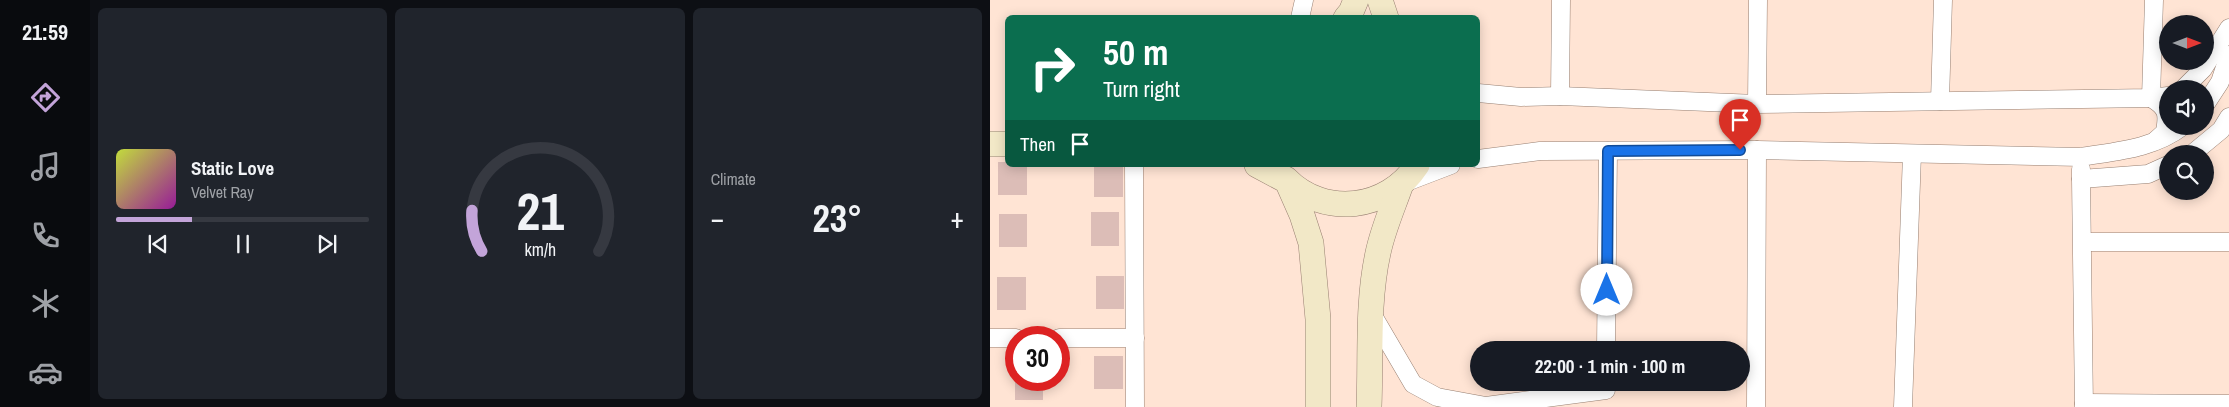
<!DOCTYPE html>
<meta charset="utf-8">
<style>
:root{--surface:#171b24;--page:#20242c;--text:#f1f3f6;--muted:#9ea1a6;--line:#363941;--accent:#c3a4d9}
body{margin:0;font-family:"Archivo Narrow",sans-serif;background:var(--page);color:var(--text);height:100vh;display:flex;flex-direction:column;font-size:19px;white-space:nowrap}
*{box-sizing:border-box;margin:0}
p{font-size:16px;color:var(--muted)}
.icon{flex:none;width:28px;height:28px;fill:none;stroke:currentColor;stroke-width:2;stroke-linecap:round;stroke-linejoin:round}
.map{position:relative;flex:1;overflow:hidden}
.side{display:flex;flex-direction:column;gap:8px;padding:8px;background:#0d0f14;width:900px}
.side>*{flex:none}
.banner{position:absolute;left:15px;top:15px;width:475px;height:152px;border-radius:8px;box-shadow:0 2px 12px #0003;background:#0b6e4f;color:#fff;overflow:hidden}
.needle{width:32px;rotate:90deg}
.tools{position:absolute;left:1169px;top:15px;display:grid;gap:10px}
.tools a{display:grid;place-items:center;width:55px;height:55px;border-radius:50%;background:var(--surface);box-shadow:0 2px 12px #0003;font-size:25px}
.speed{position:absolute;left:15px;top:326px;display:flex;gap:10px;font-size:25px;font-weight:700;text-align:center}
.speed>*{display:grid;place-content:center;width:65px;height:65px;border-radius:50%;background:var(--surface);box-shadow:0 2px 12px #0003;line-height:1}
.speed .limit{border:8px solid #d22;background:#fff;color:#111}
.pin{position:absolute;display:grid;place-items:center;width:42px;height:42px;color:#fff;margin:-51px -21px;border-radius:50% 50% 50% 0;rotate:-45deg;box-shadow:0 0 5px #0007}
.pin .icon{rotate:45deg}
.me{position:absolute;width:55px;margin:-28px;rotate:0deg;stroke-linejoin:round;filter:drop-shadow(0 0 4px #0008)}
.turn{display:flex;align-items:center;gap:18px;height:105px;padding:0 15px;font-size:22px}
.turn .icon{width:65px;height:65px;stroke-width:2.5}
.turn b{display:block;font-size:35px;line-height:42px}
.then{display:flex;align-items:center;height:48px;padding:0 15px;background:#0003;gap:10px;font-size:19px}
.big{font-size:38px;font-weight:800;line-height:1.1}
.side .tile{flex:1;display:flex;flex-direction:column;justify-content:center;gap:8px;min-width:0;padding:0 18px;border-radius:8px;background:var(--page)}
.side .dial{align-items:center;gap:0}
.dial svg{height:130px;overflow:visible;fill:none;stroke:var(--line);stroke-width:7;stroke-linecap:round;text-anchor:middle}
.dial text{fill:var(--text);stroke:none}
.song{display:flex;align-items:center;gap:15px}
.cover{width:60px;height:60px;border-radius:8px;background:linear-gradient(135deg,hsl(70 70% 55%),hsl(300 70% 35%))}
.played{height:5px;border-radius:2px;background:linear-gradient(90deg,var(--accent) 30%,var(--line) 30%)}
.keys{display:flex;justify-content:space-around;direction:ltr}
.heat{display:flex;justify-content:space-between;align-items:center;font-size:28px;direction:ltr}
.side .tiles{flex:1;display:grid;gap:8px;grid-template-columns:repeat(3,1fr)}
.trip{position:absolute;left:480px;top:341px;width:280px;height:50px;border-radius:25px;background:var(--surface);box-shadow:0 2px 12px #0003;font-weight:800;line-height:50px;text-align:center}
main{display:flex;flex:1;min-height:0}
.menu{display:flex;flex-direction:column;width:90px;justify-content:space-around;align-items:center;background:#090b0e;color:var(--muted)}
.menu .icon{width:35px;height:35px}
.menu .active{color:var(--accent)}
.menu b{font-size:22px;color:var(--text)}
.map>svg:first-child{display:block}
.building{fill:#dcbdb7}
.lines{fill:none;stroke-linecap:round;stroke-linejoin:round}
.street-casing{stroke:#977f71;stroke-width:19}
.secondary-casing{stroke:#977f71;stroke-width:26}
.street{stroke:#fff;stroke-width:18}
.secondary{stroke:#f2e8c7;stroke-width:25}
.route-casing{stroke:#114b97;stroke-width:12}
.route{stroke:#1a73e8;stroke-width:9}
</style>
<main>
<nav class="menu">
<b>21:59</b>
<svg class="icon active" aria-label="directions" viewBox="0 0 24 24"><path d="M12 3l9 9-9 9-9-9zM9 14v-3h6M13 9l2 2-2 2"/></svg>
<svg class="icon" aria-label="music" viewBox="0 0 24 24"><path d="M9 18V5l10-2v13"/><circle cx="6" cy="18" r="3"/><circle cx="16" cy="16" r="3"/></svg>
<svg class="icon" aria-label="phone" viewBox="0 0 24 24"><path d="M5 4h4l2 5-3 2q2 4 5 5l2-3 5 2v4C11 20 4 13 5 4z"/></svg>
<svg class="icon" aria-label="climate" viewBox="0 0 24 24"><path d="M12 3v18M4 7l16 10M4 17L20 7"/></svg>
<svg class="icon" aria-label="car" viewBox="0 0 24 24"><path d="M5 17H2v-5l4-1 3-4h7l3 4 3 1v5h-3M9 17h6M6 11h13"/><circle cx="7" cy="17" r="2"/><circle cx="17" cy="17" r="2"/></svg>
</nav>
<section class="side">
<div class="tiles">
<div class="tile">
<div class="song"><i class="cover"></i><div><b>Static Love</b><p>Velvet Ray</p></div></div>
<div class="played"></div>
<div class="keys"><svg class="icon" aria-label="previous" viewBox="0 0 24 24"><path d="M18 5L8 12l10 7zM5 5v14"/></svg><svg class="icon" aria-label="pause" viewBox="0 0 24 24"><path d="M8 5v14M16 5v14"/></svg><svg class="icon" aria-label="next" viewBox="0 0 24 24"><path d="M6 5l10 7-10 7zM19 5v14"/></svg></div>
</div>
<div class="tile dial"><svg viewBox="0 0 100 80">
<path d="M14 69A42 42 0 1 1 86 69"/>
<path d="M14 69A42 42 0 0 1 8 44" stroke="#c3a4d9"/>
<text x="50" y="56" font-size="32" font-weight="700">21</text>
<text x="50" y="72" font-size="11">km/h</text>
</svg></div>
<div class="tile"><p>Climate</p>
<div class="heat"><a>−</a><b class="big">23°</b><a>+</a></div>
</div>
</div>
</section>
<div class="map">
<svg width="1239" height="407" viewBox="0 0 1239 407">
<rect width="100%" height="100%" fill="#ffe4d4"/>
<g class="building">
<polygon points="8,162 18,162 18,165 37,165 37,195 8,195"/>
<rect x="104" y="165" width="29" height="32"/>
<rect x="101" y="212" width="28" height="34"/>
<rect x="9" y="214" width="28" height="33"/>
<rect x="106" y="276" width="28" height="33"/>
<rect x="7" y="277" width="29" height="33"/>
<rect x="104" y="356" width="29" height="33"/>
<rect x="25" y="380" width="28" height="20"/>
</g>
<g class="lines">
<g class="street-casing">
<g id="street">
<path d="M 1164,0 L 1161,98 C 1178,108 1178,114 1175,132 L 1166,140"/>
<polyline points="310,18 314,0"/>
<polyline points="1193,89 1213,69 1239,28"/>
<polyline points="488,93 531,97 570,96 767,104 1161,98 1178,96"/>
<polyline points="570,96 571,0"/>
<polyline points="950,101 953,0"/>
<polyline points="767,104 768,0"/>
<polyline points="1215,105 1230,82 1239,55"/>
<polyline points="1202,154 1231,130 1239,117"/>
<path d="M 488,159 L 550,151 L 767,150 L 1091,157 C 1127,151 1163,149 1193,126"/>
<polyline points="144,165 145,407"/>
<polyline points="1091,169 1091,179 1158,174 1178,165"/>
<polyline points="1091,179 1094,407"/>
<polyline points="414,183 461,165"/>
<polyline points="1093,242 1239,242"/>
<polyline points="382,314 423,384 447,397 496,406 616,390"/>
<polyline points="0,338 26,338"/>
<polyline points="69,338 145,338"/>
<polyline points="616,350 618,151"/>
<polyline points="1094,403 1239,404"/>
<polyline points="766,407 767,150"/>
<polyline points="913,407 922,154"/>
</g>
</g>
<g class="secondary-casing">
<g id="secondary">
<polyline points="390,0 396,18"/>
<polyline points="356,18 361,12 366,0"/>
<polyline points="0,144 18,144"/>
<polyline points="267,165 297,181 312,215 321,243 328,319 328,407"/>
<path d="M 296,179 C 334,218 398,210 427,165"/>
<path d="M 379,407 C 381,356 377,303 388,253 C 393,229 403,207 411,184"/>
</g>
</g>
<use href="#street" class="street"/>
<use href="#secondary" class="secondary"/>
</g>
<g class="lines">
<g class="route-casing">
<polyline id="route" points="617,290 618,151 750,150"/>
</g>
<use href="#route" class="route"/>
</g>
</svg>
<div class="tools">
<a><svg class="needle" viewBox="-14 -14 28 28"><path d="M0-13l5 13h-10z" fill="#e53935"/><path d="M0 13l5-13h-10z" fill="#9ea1a6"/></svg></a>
<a><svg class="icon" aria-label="sound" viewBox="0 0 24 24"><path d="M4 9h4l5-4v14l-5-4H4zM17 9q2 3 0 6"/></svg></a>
<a><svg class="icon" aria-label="search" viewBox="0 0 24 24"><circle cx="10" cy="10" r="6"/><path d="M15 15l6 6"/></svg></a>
</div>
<div class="speed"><div class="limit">30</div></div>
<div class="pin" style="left:750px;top:150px;background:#d93025"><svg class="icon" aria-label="arrive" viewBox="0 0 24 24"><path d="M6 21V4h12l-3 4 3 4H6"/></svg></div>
<svg class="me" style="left:617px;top:290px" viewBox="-20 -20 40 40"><circle r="19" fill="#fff"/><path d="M0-13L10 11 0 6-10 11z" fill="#1a73e8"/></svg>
<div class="trip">22:00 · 1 min · 100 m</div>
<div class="banner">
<div class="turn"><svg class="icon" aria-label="right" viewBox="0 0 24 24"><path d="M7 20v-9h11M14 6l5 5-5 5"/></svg><div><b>50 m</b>Turn right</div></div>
<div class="then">Then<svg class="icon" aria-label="arrive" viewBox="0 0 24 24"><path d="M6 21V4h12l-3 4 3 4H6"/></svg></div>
</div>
</div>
</main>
